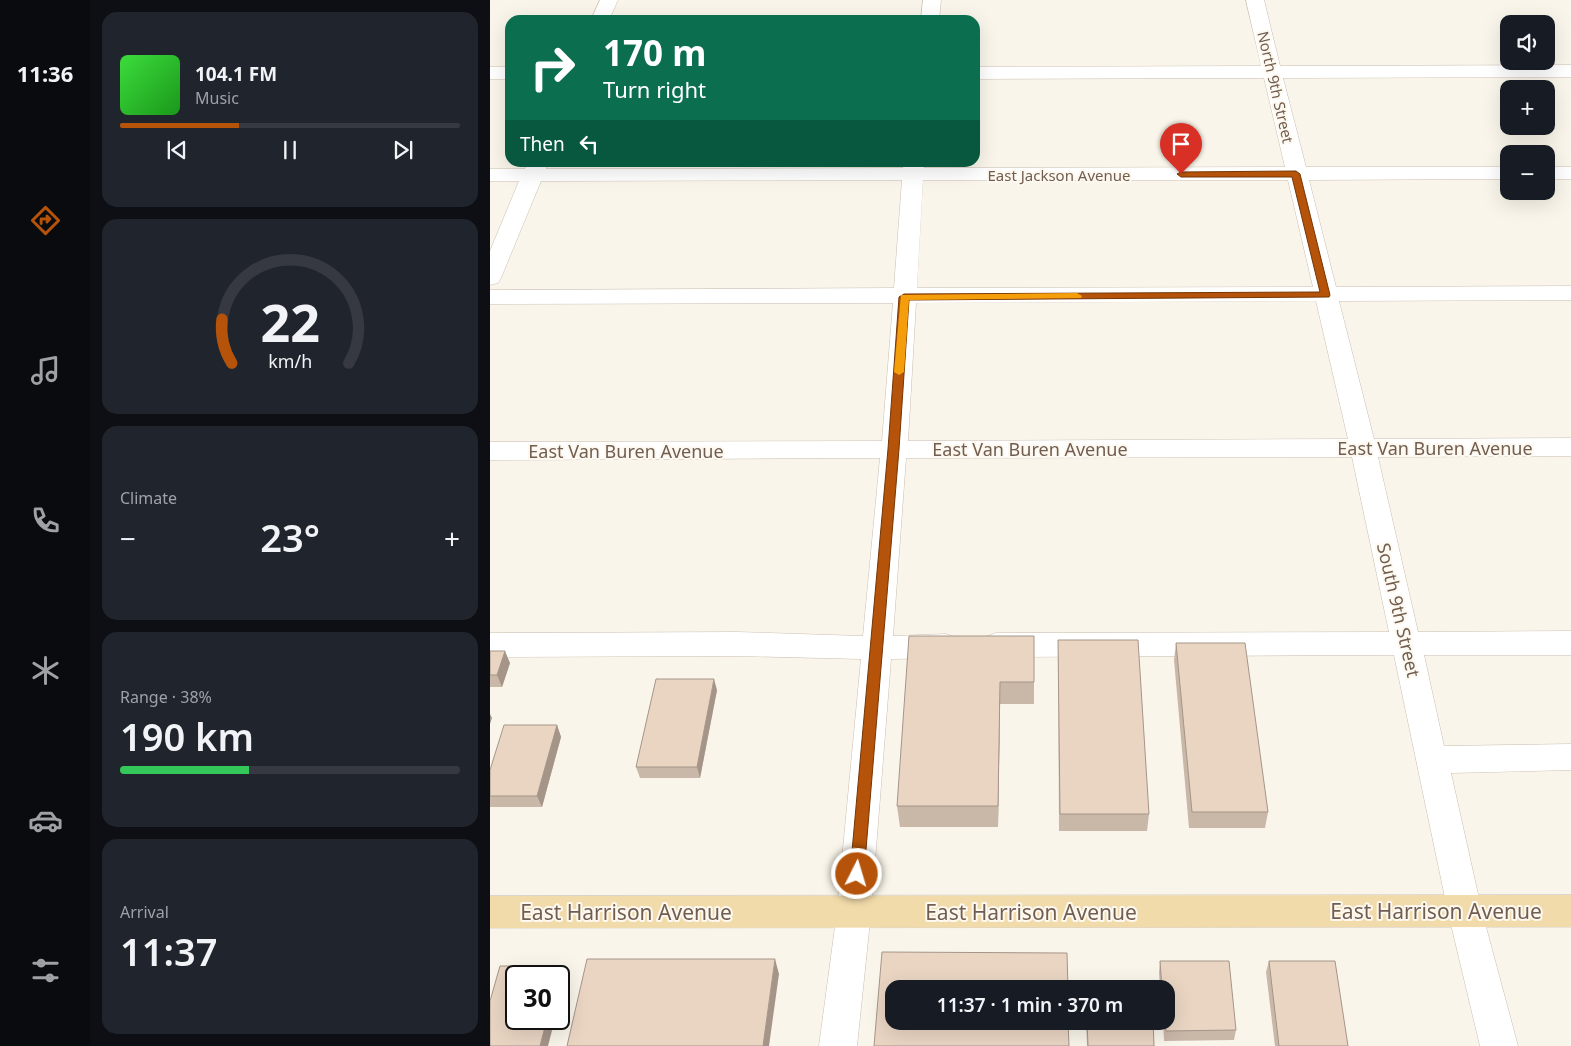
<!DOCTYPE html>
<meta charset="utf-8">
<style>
:root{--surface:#171b24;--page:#20242c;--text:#f1f3f6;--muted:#9ea1a6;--line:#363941;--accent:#b45309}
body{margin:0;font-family:"Noto Sans",sans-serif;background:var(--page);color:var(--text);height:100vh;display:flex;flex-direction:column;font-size:19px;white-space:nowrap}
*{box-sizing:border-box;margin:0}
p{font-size:16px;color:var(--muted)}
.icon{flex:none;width:28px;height:28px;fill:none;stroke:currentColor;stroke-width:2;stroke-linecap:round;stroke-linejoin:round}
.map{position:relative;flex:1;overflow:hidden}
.details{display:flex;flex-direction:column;gap:12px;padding:12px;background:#0d0f14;width:400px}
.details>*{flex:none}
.banner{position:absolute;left:15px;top:15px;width:475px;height:152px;border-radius:15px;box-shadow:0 5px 20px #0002;background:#0b6e4f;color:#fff;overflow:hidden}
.tools{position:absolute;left:1010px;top:15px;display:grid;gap:10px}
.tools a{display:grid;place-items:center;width:55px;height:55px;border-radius:10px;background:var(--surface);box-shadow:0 5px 20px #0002;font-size:25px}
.speed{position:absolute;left:15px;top:965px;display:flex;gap:10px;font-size:25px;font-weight:700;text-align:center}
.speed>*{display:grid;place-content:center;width:65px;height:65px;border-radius:50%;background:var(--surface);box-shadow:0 5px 20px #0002;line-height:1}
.speed .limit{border:2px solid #111;border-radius:8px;background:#fff;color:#111}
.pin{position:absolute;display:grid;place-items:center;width:42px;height:42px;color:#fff;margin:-51px -21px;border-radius:50% 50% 50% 0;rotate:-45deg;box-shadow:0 0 5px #0007}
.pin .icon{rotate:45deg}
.me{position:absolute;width:55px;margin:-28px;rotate:5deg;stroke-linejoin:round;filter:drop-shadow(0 0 4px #0008)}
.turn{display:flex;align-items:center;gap:18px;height:105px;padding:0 15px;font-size:22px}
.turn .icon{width:65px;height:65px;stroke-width:2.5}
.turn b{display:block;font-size:35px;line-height:42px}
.then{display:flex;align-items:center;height:48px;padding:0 15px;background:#0003;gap:10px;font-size:19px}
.big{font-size:38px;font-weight:600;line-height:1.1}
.details .widget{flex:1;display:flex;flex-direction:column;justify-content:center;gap:8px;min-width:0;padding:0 18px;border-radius:15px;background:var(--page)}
.details .dial{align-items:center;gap:0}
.dial svg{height:130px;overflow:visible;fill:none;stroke:var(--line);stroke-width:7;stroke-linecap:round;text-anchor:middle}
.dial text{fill:var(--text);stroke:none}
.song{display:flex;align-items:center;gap:15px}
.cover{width:60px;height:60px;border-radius:8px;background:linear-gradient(135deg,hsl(120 70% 55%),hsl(120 70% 35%))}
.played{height:5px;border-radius:2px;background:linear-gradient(90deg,var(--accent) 35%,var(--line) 35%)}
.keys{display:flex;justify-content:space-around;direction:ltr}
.heat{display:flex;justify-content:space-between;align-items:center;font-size:28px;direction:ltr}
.charge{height:8px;border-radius:4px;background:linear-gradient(90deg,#34c759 38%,var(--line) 0)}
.trip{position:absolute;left:395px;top:980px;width:290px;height:50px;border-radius:15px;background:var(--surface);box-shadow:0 5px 20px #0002;font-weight:600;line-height:50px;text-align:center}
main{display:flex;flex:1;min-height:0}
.tab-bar{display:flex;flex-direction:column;width:90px;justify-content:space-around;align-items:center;background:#090b0e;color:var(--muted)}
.tab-bar .icon{width:35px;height:35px}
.tab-bar .on{color:var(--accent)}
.tab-bar b{font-size:22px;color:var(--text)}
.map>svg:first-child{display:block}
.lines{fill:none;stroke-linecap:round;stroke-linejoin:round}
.minor-casing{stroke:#cbbeb1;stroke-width:1}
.major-casing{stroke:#d8d2ce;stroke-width:1}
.minor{fill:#fff;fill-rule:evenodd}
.major{fill:#f1dbaa;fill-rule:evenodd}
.wall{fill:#c9b7a8}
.shaded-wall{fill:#a49588}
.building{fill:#ead5c3;stroke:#a49588}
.route{fill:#b45309;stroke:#753606}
.slow{fill:#f59e0b}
.labels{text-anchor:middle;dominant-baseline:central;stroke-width:4;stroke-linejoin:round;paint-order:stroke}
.far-street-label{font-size:15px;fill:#725e50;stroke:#fdf9f0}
.street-label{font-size:18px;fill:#725e50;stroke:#fdf9f0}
.near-street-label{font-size:21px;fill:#725e50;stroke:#fdf9f0}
</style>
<main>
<nav class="tab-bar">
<b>11:36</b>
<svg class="icon on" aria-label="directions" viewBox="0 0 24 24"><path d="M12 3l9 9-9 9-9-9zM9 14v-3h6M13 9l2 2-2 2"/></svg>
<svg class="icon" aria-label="music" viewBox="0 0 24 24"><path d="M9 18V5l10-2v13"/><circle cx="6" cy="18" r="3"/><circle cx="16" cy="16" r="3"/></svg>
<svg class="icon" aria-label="phone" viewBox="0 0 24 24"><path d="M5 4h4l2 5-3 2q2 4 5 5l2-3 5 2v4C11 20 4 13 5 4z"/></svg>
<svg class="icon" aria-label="climate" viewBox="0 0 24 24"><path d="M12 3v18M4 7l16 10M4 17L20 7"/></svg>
<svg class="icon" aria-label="car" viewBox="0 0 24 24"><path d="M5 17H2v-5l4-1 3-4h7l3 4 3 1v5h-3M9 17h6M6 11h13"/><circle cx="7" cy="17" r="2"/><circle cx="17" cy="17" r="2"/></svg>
<svg class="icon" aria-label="filters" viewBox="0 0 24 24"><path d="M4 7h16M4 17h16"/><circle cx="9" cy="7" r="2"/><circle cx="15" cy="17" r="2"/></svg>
</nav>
<section class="details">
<div class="widget">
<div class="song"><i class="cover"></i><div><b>104.1 FM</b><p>Music</p></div></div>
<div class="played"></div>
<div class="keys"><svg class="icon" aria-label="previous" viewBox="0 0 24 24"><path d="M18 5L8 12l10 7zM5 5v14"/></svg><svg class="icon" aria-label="pause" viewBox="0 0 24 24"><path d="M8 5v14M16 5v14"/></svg><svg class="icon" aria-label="next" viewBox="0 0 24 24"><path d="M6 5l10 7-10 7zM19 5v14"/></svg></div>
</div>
<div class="widget dial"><svg viewBox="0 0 100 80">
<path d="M14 69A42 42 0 1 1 86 69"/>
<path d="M14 69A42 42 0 0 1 8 42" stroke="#b45309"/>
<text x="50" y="56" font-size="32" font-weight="700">22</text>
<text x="50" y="72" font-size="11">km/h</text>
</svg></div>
<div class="widget"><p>Climate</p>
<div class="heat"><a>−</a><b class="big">23°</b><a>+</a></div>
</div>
<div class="widget"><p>Range · 38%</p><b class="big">190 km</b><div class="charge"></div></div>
<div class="widget"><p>Arrival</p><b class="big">11:37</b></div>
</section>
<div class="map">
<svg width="1081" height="1046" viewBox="0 0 1081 1046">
<rect width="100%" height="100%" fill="#faf5ea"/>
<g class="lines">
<g class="minor-casing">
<g id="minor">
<polygon points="110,0 128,0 119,20 101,20"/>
<polygon points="433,0 451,0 449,20 431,20"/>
<path d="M 756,0 L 774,0 L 790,66 L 1081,65 L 1081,77 L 793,78 L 816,167 L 1019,167 L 1019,179 L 819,180 L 846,287 L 1081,286 L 1081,300 L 849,301 L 884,439 L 1081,438 L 1081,456 L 888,457 L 928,632 L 1081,631 L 1081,655 L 934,655 L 954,746 L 1081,744 L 1081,770 L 961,773 L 992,912 L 1028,1046 L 990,1046 L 958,912 L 904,655 L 506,657 L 495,653 L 491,645 L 495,637 L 506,633 L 899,632 L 862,457 L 416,458 L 403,636 L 456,634 L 467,638 L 471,646 L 467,654 L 456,658 L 401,659 L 381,912 L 367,1046 L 329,1046 L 347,912 L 371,659 L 247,656 L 0,657 L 0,633 L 247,632 L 373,636 L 390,458 L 0,460 L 0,442 L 392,441 L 403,303 L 0,304 L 0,290 L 404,288 L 412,180 L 51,181 L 11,278 L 8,283 L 0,285 L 0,251 L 29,181 L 0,181 L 0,169 L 35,169 L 37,162 L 58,162 L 56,169 L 413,168 L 414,162 L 434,162 L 434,168 L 795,167 L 774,78 L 485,79 L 485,67 L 771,66 ZM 433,180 L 798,180 L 823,287 L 427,288 ZM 826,301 L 858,439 L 418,441 L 426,303 Z"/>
<rect x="0" y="67" width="20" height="12"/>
<rect x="1056" y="167" width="25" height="12"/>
</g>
</g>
<g class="major-casing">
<polygon id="major" points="1081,895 1081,927 0,928 0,896"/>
</g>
<use href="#minor" class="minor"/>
<use href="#major" class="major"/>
</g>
<g class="wall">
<polygon points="544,636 544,704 510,704 508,827 410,827 407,806"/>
<polygon points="568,640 659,814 657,831 569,831"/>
<polygon points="686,643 778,812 775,828 699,828 684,660"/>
<polygon points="0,651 20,663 12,687 0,687"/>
<polygon points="227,690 210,778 150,778 146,767"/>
<polygon points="67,725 71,737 52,807 0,807 0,770"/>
<polygon points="670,961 746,1030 744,1040 674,1041 673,1021 676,1021 676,989 670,989 669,972"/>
<polygon points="779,961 858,1046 785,1046 776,972"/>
<polygon points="596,1021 663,1021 664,1046 597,1046"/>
</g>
<g class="shaded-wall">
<polygon points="15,651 20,663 12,687 7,675"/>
<polygon points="224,679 227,690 210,778 207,767"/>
<polygon points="510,682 510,704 508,827 508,806"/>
<polygon points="0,714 2,718 0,724"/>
<polygon points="67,725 71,737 52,807 47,796"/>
<polygon points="285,959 289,974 279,1046 273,1046"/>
<polygon points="70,966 75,976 69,1003 69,976 67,976"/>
<polygon points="57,1019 65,1019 58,1046 50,1046"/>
</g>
<g class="building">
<polygon points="419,636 544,636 544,682 510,682 508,806 407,806"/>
<polygon points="568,640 648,640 659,814 570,814"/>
<polygon points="686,643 755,643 778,812 702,812"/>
<polygon points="0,651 15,651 7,675 0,675"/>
<polygon points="166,679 224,679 207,767 146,767"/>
<polygon points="14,725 67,725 47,796 0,796 0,770"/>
<polygon points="392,952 577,953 578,989 404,989 404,1021 578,1021 579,1046 384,1046"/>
<polygon points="97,959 285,959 273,1046 77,1046"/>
<polygon points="670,961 739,961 746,1030 676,1031 675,1021 676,1021 676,989 672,989"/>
<polygon points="779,961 845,961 858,1046 789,1046"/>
<polygon points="10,966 70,966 67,976 26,976 26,1019 57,1019 50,1046 0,1046 0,1001"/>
<polygon points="597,1021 663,1021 664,1046 598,1046"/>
</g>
<polygon class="route" points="806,171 810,174 840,295 839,297 419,300 409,449 374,874 372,879 367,881 362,879 360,874 398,449 409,297 414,294 830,292 802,177 691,177 687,174 691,172"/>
<polygon class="slow" points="587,293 592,296 591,298 419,300 414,372 409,375 404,372 411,295"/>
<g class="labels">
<g class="far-street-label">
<text transform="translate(786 87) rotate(77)">North 9th Street</text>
<text x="569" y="175">East Jackson Avenue</text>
</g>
<g class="street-label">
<text x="945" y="448">East Van Buren Avenue</text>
<text x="540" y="449">East Van Buren Avenue</text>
<text x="136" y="451">East Van Buren Avenue</text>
<text transform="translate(909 610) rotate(77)">South 9th Street</text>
</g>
<g class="near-street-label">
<text x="946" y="911">East Harrison Avenue</text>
<text x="136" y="912">East Harrison Avenue</text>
<text x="541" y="912">East Harrison Avenue</text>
</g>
</g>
</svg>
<div class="tools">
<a><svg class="icon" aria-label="sound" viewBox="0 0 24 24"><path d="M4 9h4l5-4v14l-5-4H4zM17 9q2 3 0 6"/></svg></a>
<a>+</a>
<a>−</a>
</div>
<div class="speed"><div class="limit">30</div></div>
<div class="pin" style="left:691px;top:174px;background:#d93025"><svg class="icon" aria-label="arrive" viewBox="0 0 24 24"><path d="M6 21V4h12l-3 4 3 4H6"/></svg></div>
<svg class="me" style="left:367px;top:874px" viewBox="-20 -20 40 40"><circle r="17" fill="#b45309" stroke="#fff" stroke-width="3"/><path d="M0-11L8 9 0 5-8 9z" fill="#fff"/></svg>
<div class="trip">11:37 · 1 min · 370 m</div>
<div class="banner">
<div class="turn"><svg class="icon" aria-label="right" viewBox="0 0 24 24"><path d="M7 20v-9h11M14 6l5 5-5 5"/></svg><div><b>170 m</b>Turn right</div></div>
<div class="then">Then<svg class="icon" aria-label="left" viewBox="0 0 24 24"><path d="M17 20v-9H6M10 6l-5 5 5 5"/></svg></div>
</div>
</div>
</main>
